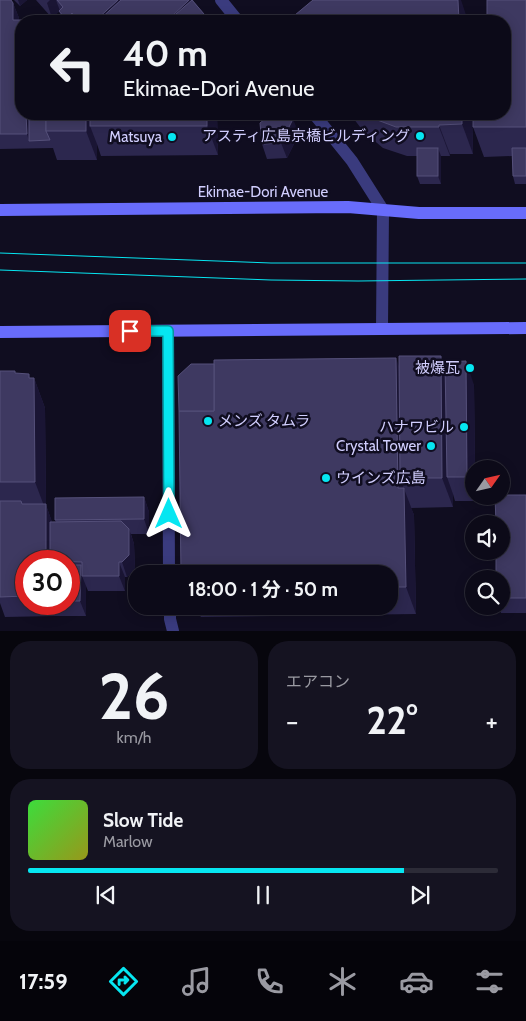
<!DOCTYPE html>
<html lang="ja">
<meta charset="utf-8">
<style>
:root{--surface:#0c0a18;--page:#151321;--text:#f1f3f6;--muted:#9a9aa2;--line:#2c2b37;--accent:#06e6f1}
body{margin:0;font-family:Cabin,"Noto Sans JP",sans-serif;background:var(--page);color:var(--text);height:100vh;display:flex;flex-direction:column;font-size:19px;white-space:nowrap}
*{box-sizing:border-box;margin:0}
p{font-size:16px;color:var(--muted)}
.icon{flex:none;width:28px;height:28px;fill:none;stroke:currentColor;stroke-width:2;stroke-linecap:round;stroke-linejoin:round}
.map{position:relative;height:631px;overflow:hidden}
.drawer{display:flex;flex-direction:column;gap:10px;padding:10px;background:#07060d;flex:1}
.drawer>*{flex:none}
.hud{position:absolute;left:15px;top:15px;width:496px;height:105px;border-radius:20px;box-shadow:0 2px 12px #0003,0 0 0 1px var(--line);background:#0c0a18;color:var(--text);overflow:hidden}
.needle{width:32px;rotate:56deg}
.buttons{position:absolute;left:465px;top:460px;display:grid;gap:10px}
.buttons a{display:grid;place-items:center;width:45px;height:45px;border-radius:50%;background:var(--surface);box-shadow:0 2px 12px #0003,0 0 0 1px var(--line);font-size:25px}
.speed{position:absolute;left:15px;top:550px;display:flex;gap:10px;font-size:25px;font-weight:700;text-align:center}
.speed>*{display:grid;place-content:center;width:65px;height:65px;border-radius:50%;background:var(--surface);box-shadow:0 2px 12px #0003,0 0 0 1px var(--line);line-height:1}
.speed .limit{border:8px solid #d22;background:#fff;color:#111}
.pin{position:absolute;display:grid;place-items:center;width:42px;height:42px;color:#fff;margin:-21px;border-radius:10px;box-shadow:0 2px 8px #0006}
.me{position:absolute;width:55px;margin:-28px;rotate:0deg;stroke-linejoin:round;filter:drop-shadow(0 0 4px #0008)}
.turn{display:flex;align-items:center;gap:18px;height:105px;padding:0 25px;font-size:22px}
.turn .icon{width:65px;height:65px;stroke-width:2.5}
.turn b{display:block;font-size:35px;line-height:42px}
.big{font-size:38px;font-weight:700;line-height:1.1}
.drawer .tile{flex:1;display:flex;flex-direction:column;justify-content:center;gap:8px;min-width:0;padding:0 18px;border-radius:20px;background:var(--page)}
.drawer .dial{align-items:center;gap:0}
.dial b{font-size:65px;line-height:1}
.song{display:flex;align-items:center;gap:15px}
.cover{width:60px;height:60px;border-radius:8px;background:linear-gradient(135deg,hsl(120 70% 55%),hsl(60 70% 35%))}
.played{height:5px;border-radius:2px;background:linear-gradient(90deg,var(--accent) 80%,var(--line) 80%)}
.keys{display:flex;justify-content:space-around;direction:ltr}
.heat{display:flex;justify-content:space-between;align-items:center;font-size:28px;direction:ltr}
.drawer .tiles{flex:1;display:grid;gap:10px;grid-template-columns:1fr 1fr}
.tile:last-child{grid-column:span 2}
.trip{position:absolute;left:128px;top:565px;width:270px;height:50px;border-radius:20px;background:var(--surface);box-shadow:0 2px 12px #0003,0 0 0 1px var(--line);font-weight:700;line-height:50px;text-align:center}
.dock{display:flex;height:80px;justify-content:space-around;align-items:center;background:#05040a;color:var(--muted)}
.dock .icon{width:35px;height:35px}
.dock .active{color:var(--accent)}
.dock b{font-size:22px;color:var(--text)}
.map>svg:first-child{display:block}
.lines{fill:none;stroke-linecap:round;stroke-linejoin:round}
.street{stroke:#3a3b7e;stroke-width:12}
.secondary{stroke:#686cfb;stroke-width:12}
.tram{stroke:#06e6f1;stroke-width:1}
.wall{fill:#2c274e;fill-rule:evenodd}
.shaded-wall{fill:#1a1534}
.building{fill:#3e3961;stroke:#55507a}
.route-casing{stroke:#04969d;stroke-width:12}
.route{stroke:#06e6f1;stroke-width:9}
.poi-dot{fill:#06e6f1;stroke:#100d20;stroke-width:2}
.labels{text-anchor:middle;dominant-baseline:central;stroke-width:5;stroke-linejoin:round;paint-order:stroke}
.poi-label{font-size:15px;fill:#d1cefe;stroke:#100d20;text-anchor:end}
.street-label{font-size:15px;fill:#d1cefe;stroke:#100d20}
</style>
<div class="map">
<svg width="526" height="631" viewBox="0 0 526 631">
<rect width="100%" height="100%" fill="#100d20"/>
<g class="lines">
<g class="street">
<polyline points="221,0 238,21"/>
<polyline points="314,114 352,161 383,210 382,328"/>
<polyline points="168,331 169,574"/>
<polyline points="170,606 170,619 173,631"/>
</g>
<g class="secondary">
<polyline points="0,210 348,207 419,213 526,213"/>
<polyline points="0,332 526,328"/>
</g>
<g class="tram">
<polyline points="0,253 271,263 526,263"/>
<polyline points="0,270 271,280 358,281 526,279"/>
</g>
</g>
<g class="wall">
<polygon points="0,0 13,3 19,18 21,114 217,114 218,155 101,156 97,144 97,160 57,160 53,148 0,149"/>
<polygon points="14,0 27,0 20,6"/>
<polygon points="36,0 193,0 194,2 210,21 63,21 59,11 52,18"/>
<polygon points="526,0 526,184 515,184 513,176 512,156 484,157 473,127 505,114"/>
<polygon points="350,114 472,114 473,154 450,154 450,156 441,156 441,184 420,184 417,176 417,156 407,156 383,148 364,132"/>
<polygon points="299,134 287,158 267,159 262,144"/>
<polygon points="445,366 474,385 475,469 474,469 474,496 476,496 476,501 455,501 453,494 453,507 411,508 414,515 416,614 201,617 193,606 389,606 389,574 179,413 179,411 399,367"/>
<path d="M 0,371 L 16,373 L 30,378 L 34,378 L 45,408 L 46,505 L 52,522 L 56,522 L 55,520 L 144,497 L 149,512 L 149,534 L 131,534 L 134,544 L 135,570 L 127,577 L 125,577 L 125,591 L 88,591 L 86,586 L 86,616 L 54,616 L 54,614 L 54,616 L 5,617 L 0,603 ZM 26,561 L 69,561 L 69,604 L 26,604 Z"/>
<polygon points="526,495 526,613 501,613 499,606 501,606 501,579"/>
</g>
<g class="shaded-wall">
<polygon points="18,0 27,0 20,6"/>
<polygon points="50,0 56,0 60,11 52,18 47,3"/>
<polygon points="118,0 140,0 117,21 95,21"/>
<polygon points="189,0 193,0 198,12 188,21 167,21"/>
<polygon points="458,0 461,0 468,21 459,21"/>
<polygon points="13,3 19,18 19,35 13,20"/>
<polygon points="72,13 75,21 67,21 66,19"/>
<polygon points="26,114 31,114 29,141 27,134"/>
<polygon points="86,114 96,114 90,126 97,144 97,160 86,131"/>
<polygon points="207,114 217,114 218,155 207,126"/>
<polygon points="462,114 472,114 473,154 462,124"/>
<polygon points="293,119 299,134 287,158 281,143"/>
<polygon points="439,125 450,154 450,156 439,127"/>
<polygon points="438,148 441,156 441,184 438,176"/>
<polygon points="441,356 452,385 447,477 453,494 453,507 442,478"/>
<polygon points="396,358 406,385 400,478 414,515 416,614 406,587 398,488"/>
<polygon points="466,361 474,385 475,469 474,469 474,495 467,477"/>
<polygon points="29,374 34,388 34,378 45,408 46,505 53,525 53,561 46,561 46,511 35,482"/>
<polygon points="144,497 149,512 149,534 144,519"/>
<polygon points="129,529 134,544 135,570 127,577 122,562"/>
<polygon points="119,562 125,577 125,591 119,576"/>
<polygon points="81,565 84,576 82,576 86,586 86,616 80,601"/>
<polygon points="49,604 50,604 54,614 54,616"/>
</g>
<g class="building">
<polygon points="0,0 11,0 13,3 13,20 24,20 24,21 21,21 21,114 26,114 27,134 0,134"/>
<polygon points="57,0 118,0 95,21 74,21 77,19 72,13 66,19 59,11 63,7"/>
<polygon points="121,0 189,0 167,21 98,21"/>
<polygon points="192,0 210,21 168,21"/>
<polygon points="313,0 458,0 459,21 298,21 299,20 295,15"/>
<polygon points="487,0 526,0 526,127 473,127 473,114 505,114 505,21 487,21"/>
<polygon points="29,114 46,114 46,131 50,140 29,141"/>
<rect x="46" y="114" width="40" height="17"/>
<rect x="90" y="114" width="117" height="12"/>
<polygon points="271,114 289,114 293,119 281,143 262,144 260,123"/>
<polygon points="367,114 462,114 462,124 439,125 439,127 396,127 372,118"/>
<rect x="417" y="148" width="21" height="28"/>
<polygon points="512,148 526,148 526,176 513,176"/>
<polygon points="399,356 441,356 442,478 400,478"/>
<polygon points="396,358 398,488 404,488 406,587 389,587 389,574 181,574 179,411 214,411 214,360"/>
<polygon points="466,361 467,477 447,477 445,362"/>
<polygon points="191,364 214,364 214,411 179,411 178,376"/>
<polygon points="0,371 15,371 15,373 29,374 29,378 34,378 35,482 0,482"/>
<polygon points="501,495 526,495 526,598 501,598 501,579 496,579 496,551 501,551 501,524 496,524 495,496 501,496"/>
<polygon points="144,497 144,519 55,520 55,498"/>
<polygon points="0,501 21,501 22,504 46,504 46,561 26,561 26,596 0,597"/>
<polygon points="121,521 129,529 129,555 122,562 119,562 119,576 82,576 82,562 50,561 50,522"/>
<polygon points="69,565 81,565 80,601 69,601"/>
</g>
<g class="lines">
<g class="route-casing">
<polyline id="route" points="130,331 168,331 169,514"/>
</g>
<use href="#route" class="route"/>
</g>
<g class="poi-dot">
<circle cx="420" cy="136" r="5"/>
<circle cx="172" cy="137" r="5"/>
<circle cx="470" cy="368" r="5"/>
<circle cx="208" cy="421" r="5"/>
<circle cx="464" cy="427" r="5"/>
<circle cx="431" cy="446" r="5"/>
<circle cx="326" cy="478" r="5"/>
</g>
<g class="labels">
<g class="poi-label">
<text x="410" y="136">アスティ広島京橋ビルディング</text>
<text x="162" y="137">Matsuya</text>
<text x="460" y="368">被爆瓦</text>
<text x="218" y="421" text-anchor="start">メンズ タムラ</text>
<text x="454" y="427">ハナワビル</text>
<text x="421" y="446">Crystal Tower</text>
<text x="336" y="478" text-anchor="start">ウインズ広島</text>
</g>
<g class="street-label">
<text x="263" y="192">Ekimae-Dori Avenue</text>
</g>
</g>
</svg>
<div class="buttons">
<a><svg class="needle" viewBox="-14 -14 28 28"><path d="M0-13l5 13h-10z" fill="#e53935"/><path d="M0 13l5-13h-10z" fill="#9a9aa2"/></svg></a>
<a><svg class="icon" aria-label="sound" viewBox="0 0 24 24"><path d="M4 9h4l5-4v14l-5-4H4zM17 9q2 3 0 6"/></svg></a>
<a><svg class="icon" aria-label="search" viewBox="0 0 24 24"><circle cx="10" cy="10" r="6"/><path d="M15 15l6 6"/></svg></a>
</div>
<div class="speed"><div class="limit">30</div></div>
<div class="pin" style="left:130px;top:331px;background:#d93025"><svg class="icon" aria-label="arrive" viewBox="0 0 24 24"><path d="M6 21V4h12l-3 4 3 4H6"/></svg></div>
<svg class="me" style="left:169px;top:514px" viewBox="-20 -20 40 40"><path d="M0-17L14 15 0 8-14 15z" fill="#06e6f1" stroke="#fff" stroke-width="4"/></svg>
<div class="trip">18:00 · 1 分 · 50 m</div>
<div class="hud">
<div class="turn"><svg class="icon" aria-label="left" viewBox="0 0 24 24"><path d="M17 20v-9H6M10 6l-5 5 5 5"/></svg><div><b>40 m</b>Ekimae-Dori Avenue</div></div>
</div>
</div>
<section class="drawer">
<div class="tiles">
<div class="tile dial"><b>26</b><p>km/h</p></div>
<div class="tile"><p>エアコン</p>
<div class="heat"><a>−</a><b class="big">22°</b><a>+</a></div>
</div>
<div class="tile">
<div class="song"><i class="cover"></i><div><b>Slow Tide</b><p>Marlow</p></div></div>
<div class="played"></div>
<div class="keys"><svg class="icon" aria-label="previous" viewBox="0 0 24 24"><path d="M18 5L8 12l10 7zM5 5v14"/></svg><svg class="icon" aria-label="pause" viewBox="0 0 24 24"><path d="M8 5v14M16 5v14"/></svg><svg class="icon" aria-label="next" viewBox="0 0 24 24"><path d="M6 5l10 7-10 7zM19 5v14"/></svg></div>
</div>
</div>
</section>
<nav class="dock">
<b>17:59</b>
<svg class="icon active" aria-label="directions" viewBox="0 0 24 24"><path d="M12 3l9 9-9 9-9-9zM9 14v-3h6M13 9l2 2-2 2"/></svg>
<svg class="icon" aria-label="music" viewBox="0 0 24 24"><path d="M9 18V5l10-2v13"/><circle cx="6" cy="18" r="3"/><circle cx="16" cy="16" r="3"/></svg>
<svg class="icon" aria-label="phone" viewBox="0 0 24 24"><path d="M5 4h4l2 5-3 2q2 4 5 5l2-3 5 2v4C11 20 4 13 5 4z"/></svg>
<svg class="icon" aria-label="climate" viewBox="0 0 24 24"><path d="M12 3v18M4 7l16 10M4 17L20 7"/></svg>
<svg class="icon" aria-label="car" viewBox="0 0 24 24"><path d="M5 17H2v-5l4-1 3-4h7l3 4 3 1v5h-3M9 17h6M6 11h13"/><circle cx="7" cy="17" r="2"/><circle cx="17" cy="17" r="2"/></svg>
<svg class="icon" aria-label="filters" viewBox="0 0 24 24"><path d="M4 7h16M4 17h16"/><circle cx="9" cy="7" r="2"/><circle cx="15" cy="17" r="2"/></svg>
</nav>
